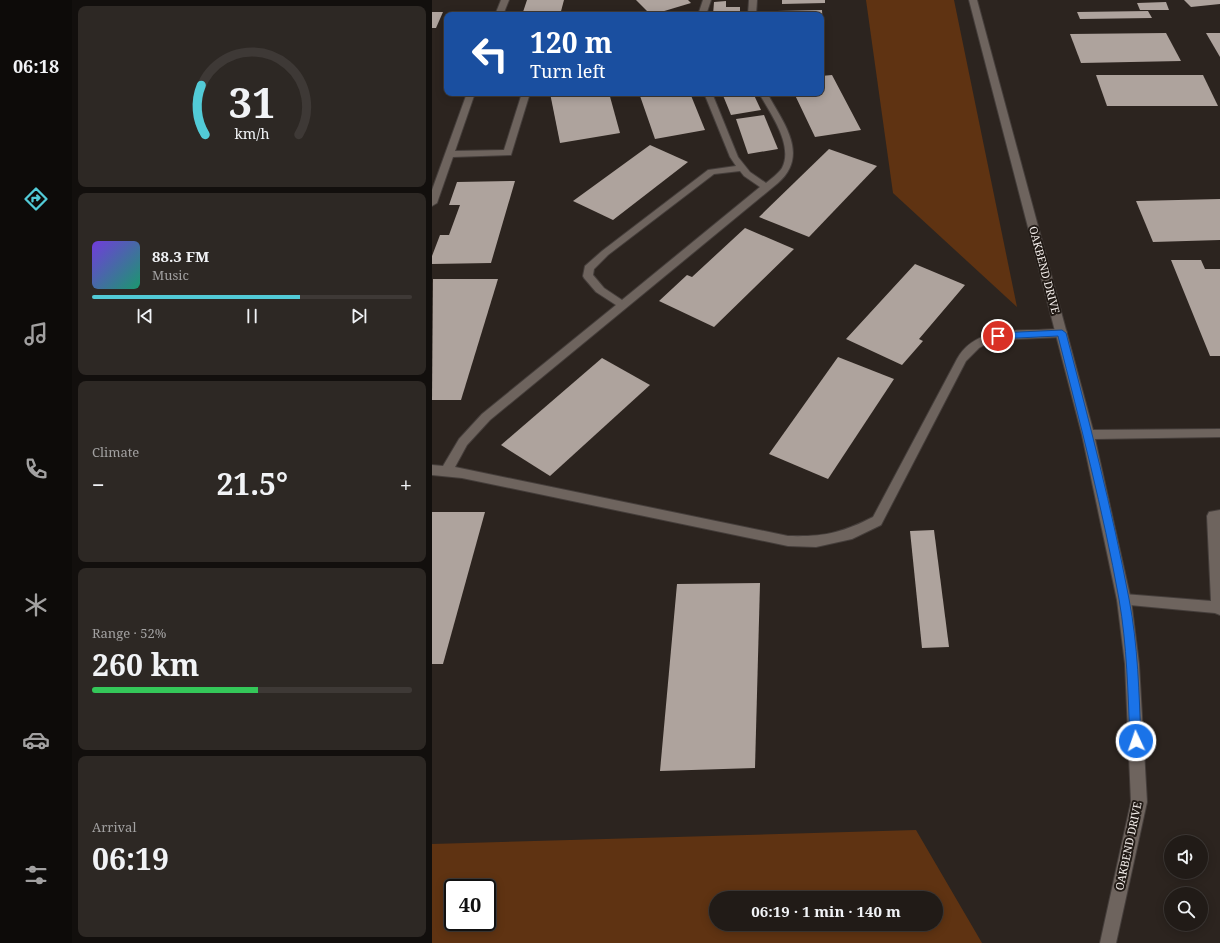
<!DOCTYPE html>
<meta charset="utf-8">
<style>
:root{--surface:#211b17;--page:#2d2824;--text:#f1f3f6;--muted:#a2a1a1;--line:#3e3936;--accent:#52cbd7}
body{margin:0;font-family:"Noto Serif",serif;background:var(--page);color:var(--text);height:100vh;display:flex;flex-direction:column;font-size:15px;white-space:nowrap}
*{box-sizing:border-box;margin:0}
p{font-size:13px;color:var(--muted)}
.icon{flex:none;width:22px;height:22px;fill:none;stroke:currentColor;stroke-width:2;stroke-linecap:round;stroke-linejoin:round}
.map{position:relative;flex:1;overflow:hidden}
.details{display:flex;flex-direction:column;gap:6px;padding:6px;background:#120f0d;width:360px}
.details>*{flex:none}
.guide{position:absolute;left:12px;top:12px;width:380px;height:84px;border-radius:8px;box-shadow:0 2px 10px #0003,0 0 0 1px var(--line);background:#1a4fa0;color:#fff;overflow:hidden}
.fabs{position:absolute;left:732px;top:835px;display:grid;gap:8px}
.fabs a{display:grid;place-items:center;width:44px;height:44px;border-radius:50%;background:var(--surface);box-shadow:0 2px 10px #0003,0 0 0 1px var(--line);font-size:20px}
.speed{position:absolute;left:12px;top:879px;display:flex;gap:8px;font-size:20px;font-weight:700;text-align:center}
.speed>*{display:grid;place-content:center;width:52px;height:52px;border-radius:50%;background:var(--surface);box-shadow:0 2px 10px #0003,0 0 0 1px var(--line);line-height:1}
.speed .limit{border:2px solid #111;border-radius:6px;background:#fff;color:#111}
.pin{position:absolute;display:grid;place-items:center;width:34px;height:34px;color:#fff;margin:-17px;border:2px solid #fff;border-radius:50%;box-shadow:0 1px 4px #0007}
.me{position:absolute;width:44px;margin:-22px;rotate:357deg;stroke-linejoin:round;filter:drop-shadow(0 0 3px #0008)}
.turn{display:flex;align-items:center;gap:14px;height:84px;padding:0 20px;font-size:18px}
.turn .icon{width:52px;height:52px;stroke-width:2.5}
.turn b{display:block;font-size:28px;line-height:34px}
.big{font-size:30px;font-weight:700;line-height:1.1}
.details .widget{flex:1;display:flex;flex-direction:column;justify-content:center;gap:6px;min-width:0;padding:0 14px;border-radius:8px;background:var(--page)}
.details .dial{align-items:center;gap:0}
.dial svg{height:104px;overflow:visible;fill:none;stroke:var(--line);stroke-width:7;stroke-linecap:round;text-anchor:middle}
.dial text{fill:var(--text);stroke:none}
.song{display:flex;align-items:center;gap:12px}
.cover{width:48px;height:48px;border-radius:6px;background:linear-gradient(135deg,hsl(260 70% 55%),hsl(160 70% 35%))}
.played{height:4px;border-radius:2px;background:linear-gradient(90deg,var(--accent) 65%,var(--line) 65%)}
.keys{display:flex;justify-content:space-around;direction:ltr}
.heat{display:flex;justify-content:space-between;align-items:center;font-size:22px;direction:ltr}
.charge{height:6px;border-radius:3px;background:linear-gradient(90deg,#34c759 52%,var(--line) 0)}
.trip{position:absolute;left:277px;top:891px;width:234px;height:40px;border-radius:20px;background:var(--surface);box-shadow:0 2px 10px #0003,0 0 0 1px var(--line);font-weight:700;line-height:40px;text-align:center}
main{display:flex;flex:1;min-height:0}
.tab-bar{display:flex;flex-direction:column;width:72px;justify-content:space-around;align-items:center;background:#0d0b09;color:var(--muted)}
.tab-bar .icon{width:28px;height:28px}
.tab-bar .selected{color:var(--accent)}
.tab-bar b{font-size:18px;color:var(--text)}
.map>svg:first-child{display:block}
.green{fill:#5f3312;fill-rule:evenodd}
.building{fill:#aea39d}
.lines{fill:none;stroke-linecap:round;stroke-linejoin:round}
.lane-casing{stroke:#453e3b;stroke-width:2}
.secondary-casing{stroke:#453e3b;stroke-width:2}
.lane{fill:#6e645e;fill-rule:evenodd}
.secondary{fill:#6e645e;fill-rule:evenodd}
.route{fill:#1a73e8;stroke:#114b97}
.labels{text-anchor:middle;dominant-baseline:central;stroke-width:4;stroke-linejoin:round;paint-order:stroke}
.street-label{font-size:11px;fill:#f4eeeb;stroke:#221b16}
</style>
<main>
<nav class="tab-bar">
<b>06:18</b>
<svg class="icon selected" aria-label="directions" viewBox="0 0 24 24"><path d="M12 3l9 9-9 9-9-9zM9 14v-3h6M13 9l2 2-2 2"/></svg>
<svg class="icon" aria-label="music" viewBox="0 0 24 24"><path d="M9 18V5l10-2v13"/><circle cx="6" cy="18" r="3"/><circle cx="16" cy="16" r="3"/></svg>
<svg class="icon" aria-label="phone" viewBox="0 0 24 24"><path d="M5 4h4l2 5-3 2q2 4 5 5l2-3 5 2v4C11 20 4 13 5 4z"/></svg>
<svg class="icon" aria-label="climate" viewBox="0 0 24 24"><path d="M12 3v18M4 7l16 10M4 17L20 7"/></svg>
<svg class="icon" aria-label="car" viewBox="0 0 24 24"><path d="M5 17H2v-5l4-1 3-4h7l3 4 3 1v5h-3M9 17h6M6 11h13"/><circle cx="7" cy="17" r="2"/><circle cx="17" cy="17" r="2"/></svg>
<svg class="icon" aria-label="filters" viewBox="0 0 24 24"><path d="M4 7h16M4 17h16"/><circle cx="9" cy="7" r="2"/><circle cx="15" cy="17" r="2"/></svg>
</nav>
<section class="details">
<div class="widget dial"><svg viewBox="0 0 100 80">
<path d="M14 69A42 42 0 1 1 86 69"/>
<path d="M14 69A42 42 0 0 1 11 31" stroke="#52cbd7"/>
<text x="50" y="56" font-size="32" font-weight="700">31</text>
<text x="50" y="72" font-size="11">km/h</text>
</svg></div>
<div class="widget">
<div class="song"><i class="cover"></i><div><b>88.3 FM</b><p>Music</p></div></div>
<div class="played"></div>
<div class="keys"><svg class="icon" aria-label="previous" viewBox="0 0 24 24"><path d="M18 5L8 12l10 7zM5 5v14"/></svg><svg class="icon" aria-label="pause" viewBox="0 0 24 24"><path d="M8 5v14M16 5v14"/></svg><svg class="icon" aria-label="next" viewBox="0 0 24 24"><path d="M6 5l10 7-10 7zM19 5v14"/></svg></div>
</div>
<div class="widget"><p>Climate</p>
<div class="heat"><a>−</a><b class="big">21.5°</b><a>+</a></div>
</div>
<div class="widget"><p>Range · 52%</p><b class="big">260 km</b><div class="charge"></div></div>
<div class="widget"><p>Arrival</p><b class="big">06:19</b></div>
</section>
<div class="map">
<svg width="788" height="943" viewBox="0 0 788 943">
<rect width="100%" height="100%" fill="#2c241f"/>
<g class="green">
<polygon points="434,0 522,0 585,307 461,193"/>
<path d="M 484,830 L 550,943 L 0,943 L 0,844 ZM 21,888 L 55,888 L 55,922 L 21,922 ZM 284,898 L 504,898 L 504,924 L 284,924 Z"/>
</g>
<g class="building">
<polygon points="95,0 132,0 128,15 90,15"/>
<polygon points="204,0 256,0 259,3 219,15"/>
<polygon points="350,0 393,0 393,3 350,4"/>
<polygon points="752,0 788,0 788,4 759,7"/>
<polygon points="294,1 294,7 308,7 308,15 281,15 282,2"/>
<polygon points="734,2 737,10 708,10 705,3"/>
<polygon points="390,10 393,68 389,68 389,15 345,15 345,11"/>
<polygon points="716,11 720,18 648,19 645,12"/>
<polygon points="0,12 11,12 4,28 0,28"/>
<polygon points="734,33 749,61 649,63 638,34"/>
<polygon points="774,33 788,33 788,57"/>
<polygon points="400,75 429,130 383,137 362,93 389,93 389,76"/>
<polygon points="664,75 771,75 786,106 675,106"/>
<polygon points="118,93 177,93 188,133 128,143"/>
<polygon points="207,93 258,93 273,130 223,139"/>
<polygon points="290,93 321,93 329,110 299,115"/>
<polygon points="332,115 346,149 316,154 304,119"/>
<polygon points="218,145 256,162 181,220 141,201"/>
<polygon points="397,149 445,166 377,237 327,217"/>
<polygon points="83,181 59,263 0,264 0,256 8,235 17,235 28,205 17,205 25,182"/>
<polygon points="788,199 788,240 721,242 704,201"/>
<polygon points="313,228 362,249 282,327 227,301 255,275 260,277"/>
<polygon points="739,260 769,260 773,269 788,269 788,356 778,356"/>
<polygon points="483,264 533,285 487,339 491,341 470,365 414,339"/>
<polygon points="1,279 66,279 29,400 0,400"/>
<polygon points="406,357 462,379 396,479 337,454"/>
<polygon points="170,358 218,385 118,476 69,445"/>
<polygon points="0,512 53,512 11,664 0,664"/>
<polygon points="502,530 517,647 490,648 478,531"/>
<polygon points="328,583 323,768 228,771 245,584"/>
</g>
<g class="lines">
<g class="lane-casing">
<g id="lane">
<polygon points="69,0 77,0 71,15 63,15"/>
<polygon points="271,0 279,0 274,15 266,15"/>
<polygon points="317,0 325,0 324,15 316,15"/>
<polygon points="35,93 43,93 23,151 72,150 90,93 98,93 79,155 21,157 5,203 0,206 0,190"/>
<path d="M 272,93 L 280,93 L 306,157 L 318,172 L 334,183 C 339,179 346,174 350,168 C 362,145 338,113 327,93 L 335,93 C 351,122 378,155 346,183 L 58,420 L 35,445 L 23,467 L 356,536 C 391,537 410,533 441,517 L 525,359 C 541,330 576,330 606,330 C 615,330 625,328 634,330 L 635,333 L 634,336 L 630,337 L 561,340 L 547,348 L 534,361 L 449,525 L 420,539 L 384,547 L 356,546 L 30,478 L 0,475 L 0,465 L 11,466 L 27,439 L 50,414 L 184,305 L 164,292 L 152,278 L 151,276 L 153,266 L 170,251 L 276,170 L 304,166 L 298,157 ZM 308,171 L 312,176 L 328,187 L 190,300 L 172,288 L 161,275 L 162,269 L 176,255 L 282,174 Z"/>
<polygon points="788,510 788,615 783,613 687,604 685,600 687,596 692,594 779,601 775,516 777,512"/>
</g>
</g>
<g class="secondary-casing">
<polygon id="secondary" points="537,0 545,0 661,430 788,429 788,437 663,439 699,600 707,664 715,802 684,943 668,943 699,802 693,664 685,600 650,435"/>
</g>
<use href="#lane" class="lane"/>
<use href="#secondary" class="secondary"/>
</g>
<path class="route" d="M 630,330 L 634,333 C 657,421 680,509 697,599 C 706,645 707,693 709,741 L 708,744 L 704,746 L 700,744 L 698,741 C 696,693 695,645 687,599 C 671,510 648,423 626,336 L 566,339 L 562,336 L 566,333 Z"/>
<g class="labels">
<g class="street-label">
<text transform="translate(613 270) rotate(75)">OAKBEND DRIVE</text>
<text transform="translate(696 846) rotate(-78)">OAKBEND DRIVE</text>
</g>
</g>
</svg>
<div class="fabs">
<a><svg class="icon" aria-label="sound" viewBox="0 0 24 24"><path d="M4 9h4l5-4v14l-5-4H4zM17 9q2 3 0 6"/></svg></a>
<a><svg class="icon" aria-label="search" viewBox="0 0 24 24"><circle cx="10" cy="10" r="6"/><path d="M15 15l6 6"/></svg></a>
</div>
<div class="speed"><div class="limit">40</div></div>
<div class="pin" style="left:566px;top:336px;background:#d93025"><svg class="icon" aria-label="arrive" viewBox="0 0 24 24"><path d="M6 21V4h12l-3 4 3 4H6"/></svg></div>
<svg class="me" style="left:704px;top:741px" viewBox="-20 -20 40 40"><circle r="17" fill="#1a73e8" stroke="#fff" stroke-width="3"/><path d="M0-11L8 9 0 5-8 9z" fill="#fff"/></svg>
<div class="trip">06:19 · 1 min · 140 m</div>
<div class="guide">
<div class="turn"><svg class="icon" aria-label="left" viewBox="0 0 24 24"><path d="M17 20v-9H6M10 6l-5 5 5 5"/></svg><div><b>120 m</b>Turn left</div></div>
</div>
</div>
</main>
